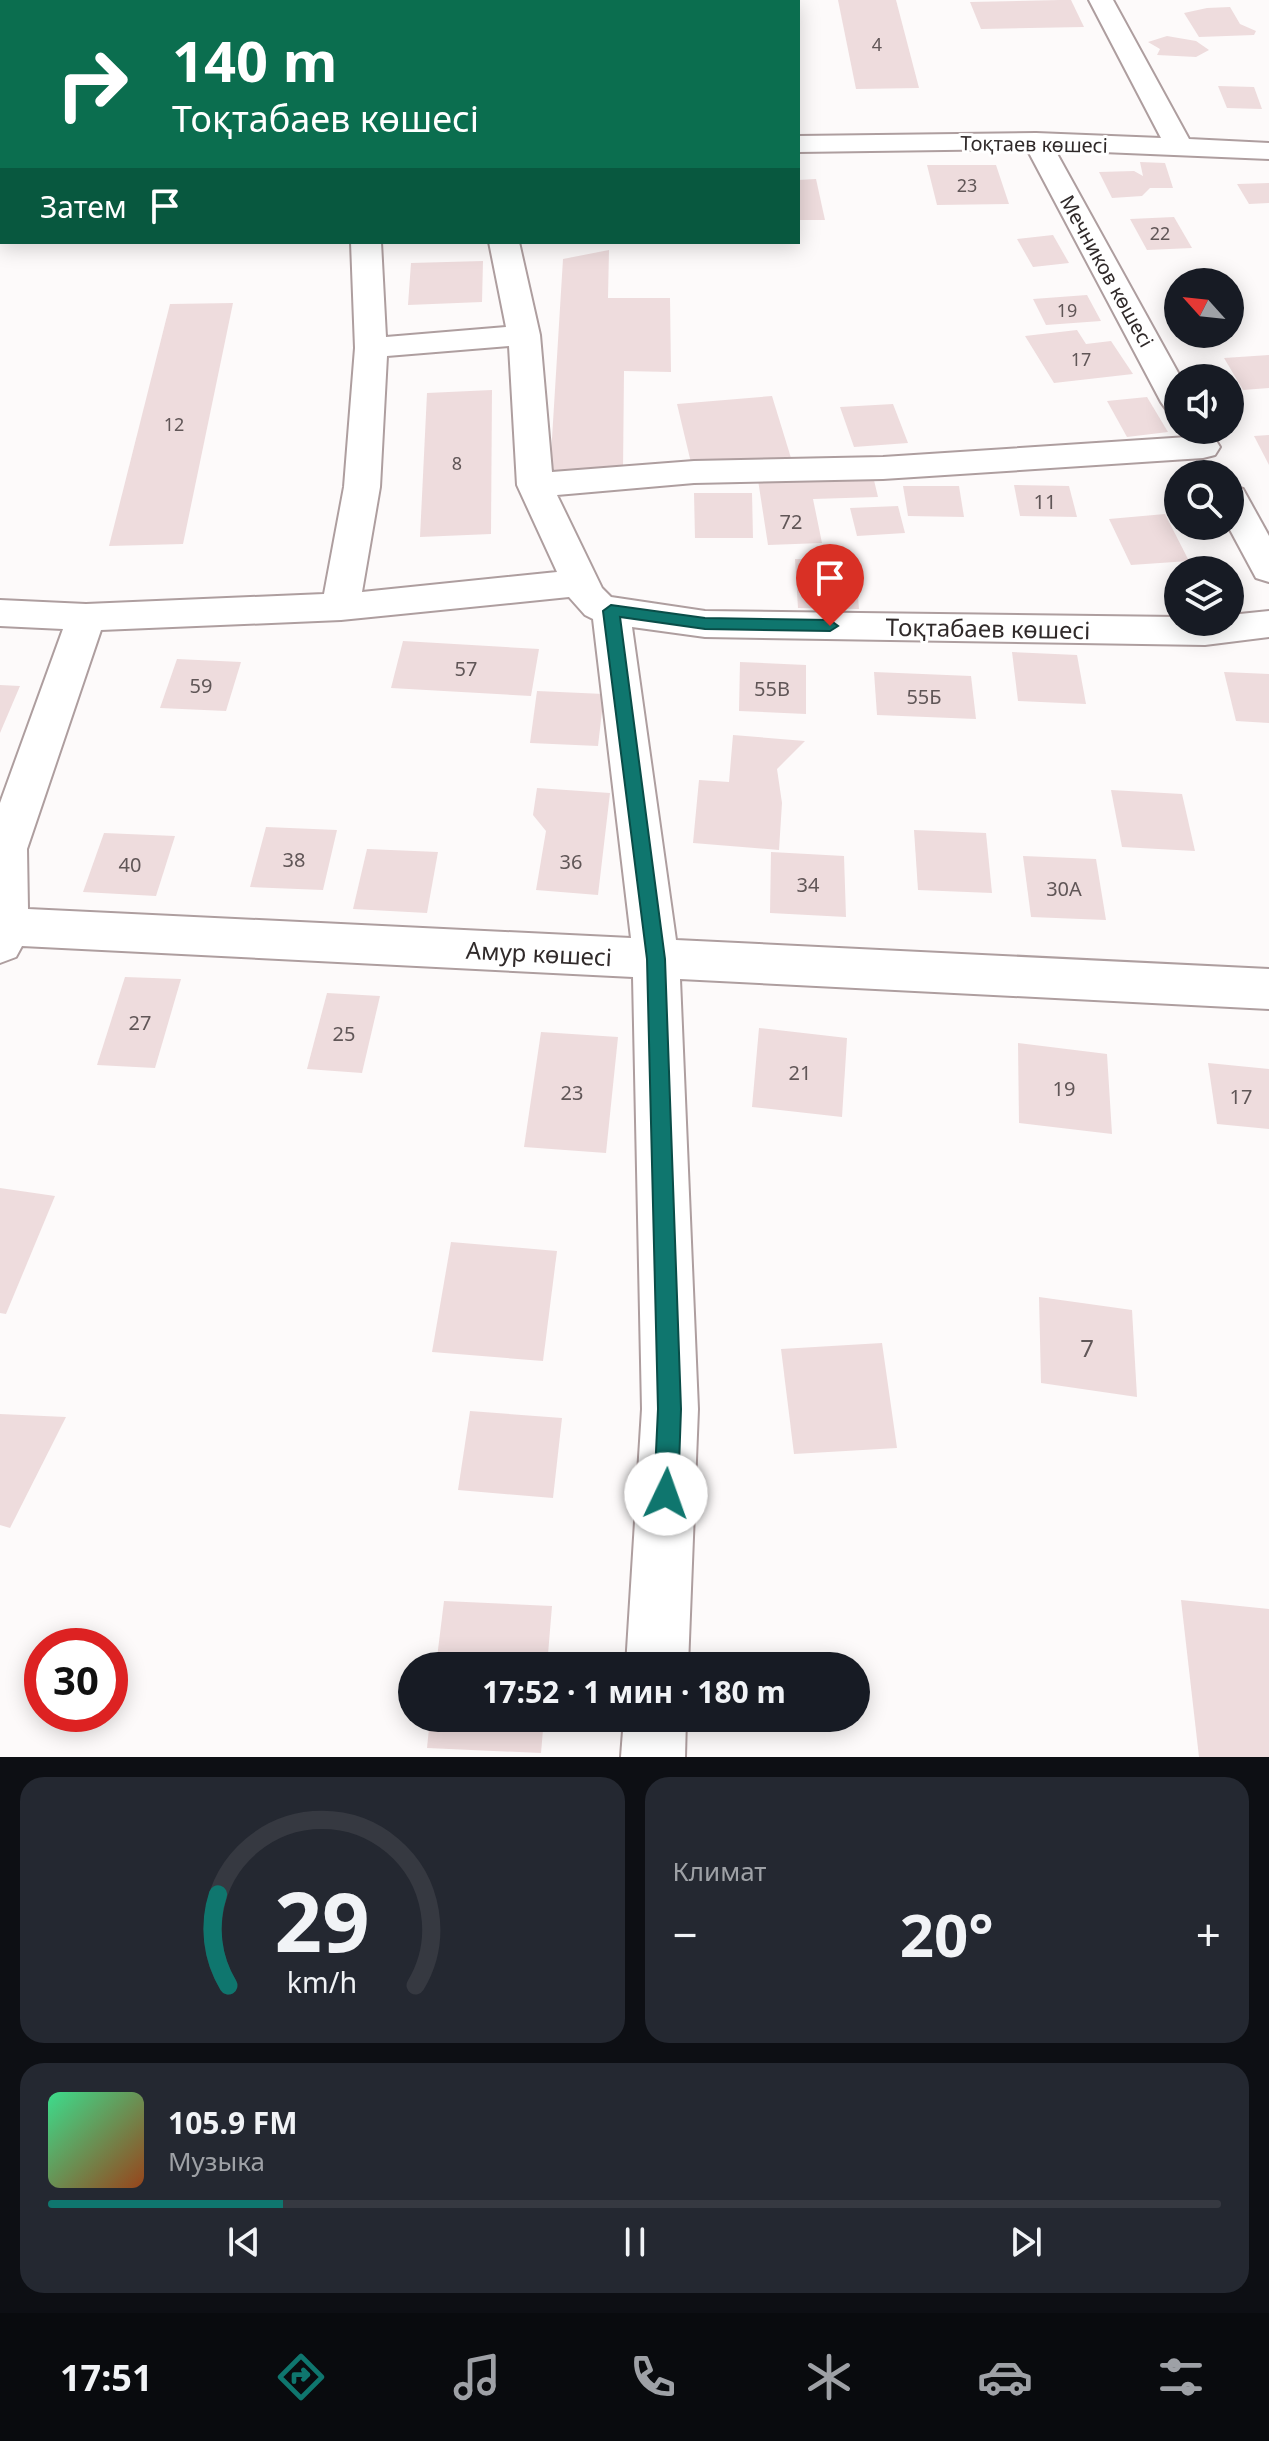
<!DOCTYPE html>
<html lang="ru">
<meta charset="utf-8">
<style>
:root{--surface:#171b24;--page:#242831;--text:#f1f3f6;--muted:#9ea1a6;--line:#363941;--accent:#0f766e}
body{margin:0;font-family:"Noto Sans",sans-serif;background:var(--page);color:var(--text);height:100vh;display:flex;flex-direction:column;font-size:30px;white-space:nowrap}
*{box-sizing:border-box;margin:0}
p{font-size:26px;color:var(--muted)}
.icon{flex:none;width:44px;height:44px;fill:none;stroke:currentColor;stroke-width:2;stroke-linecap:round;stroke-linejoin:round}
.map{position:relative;height:1757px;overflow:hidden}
.side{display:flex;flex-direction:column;gap:20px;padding:20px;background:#0d0f14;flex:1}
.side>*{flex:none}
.banner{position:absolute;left:0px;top:0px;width:800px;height:244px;box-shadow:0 4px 20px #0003;background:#0b6e4f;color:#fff;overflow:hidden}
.needle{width:52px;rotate:297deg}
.fabs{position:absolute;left:1164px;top:268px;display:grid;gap:16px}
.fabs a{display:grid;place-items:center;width:80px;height:80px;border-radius:50%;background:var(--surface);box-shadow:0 4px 20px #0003;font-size:40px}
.speed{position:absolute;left:24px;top:1628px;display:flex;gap:16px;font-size:40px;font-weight:700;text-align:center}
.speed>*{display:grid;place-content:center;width:104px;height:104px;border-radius:50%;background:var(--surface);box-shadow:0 4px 20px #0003;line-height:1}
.speed .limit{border:12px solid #d22;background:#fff;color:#111}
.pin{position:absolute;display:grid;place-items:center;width:68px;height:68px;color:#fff;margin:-82px -34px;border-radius:50% 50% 50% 0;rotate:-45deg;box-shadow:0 0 8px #0007}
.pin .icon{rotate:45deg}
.me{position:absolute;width:88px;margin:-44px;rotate:3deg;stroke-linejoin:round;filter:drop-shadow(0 0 6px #0008)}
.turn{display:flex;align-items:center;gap:28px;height:168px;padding:0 40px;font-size:36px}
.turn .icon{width:104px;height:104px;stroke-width:2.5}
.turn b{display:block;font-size:56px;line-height:68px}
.then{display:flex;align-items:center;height:76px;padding:0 40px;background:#0003;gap:16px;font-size:30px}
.big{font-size:60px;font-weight:700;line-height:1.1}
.side .tile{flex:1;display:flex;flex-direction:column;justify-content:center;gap:12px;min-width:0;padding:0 28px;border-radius:24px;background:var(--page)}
.side .dial{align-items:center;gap:0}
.dial svg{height:208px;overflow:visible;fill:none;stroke:var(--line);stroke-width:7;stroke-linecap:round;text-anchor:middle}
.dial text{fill:var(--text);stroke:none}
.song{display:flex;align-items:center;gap:24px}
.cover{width:96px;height:96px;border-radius:12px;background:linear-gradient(135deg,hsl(150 70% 55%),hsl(20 70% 35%))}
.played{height:8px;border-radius:4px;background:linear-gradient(90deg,var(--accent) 20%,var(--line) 20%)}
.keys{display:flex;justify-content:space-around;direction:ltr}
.heat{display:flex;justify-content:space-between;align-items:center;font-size:44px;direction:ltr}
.side .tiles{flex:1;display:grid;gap:20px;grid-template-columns:1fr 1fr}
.tile:last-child{grid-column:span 2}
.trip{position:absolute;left:398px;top:1652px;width:472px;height:80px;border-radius:40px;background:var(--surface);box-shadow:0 4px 20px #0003;font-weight:700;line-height:80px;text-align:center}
.menu{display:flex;height:128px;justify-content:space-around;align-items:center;background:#090b0e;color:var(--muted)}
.menu .icon{width:56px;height:56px}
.menu .current{color:var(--accent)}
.menu b{font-size:36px;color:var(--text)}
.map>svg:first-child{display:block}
.building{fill:#eedcdd}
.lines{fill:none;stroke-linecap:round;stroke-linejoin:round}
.minor-casing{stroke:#ae9e9f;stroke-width:4}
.minor{fill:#fff;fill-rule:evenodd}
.route{fill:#0f766e;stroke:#0a4d48;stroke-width:2}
.labels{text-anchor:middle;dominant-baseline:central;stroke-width:6;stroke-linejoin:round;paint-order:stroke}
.far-number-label{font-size:18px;fill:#605657}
.far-street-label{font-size:20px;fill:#302a2a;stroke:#fff}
.number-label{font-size:20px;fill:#605657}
.street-label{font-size:24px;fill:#302a2a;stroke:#fff}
.near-number-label{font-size:24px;fill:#605657}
</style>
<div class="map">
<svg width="1269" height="1757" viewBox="0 0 1269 1757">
<rect width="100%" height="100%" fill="#fdfafa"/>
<g class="building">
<polygon points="838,0 896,0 919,88 856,89"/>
<polygon points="1060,0 1071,0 1084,27 981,29 970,2"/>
<polygon points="1230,7 1240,24 1256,31 1254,35 1199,37 1184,13 1207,8"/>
<polygon points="1167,36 1196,41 1209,50 1196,57 1157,55 1160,49 1148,42"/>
<polygon points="1218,86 1254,87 1262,109 1227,108"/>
<polygon points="1140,162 1165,163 1173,188 1150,188 1142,196 1112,198 1099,172 1134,171 1143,176"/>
<polygon points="927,165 996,165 1009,204 937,205"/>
<polygon points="816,179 825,220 798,220 798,180"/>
<polygon points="1269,183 1269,203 1249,204 1237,184"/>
<polygon points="1174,217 1192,248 1147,250 1130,219"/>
<polygon points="1053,235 1069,263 1033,267 1017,239"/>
<polygon points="609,250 608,298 670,298 671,372 624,371 623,471 550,471 563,259"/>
<polygon points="483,261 482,302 408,305 411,263"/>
<polygon points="1087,295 1101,321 1046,325 1033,299"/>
<polygon points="233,303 183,544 109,546 170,304"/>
<polygon points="1077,330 1086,344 1111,341 1133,374 1054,383 1025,336"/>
<polygon points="1269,355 1269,388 1243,390 1224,358"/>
<polygon points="492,390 491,534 420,537 427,393"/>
<polygon points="772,396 791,458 692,467 677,404"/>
<polygon points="1147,397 1168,432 1127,437 1107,401"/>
<polygon points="893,404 908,443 854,447 840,407"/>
<polygon points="1269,435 1269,465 1254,436"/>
<polygon points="873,476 878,497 813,499 822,543 768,545 758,480"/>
<polygon points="1014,485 1069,486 1077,517 1020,516"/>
<polygon points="903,486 959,486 964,517 908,516"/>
<polygon points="694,493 752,493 753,538 695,538"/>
<polygon points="898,506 905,533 857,536 850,508"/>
<polygon points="1165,514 1189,561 1131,565 1109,519"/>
<polygon points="795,559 855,560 859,609 798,608"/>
<polygon points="403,641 539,649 531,696 391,688"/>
<polygon points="1012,652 1077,655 1086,704 1018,701"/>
<polygon points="177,659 241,662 226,711 160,708"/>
<polygon points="740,662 806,665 806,714 739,711"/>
<polygon points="874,672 971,676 976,719 877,715"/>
<polygon points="1224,672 1269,674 1269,723 1236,721"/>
<polygon points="0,685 20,686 0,733"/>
<polygon points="537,691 604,694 598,746 530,743"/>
<polygon points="733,735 805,741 777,769 782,803 779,850 693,843 699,780 729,782"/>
<polygon points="537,788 610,793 598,895 536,890 546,831 533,815"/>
<polygon points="1111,790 1182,794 1195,851 1122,847"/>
<polygon points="266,827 337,830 323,890 250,887"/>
<polygon points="914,830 986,833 992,893 918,890"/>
<polygon points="104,833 175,836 156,896 83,892"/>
<polygon points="367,849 438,852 427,913 353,909"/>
<polygon points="771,852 844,856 846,917 770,913"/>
<polygon points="1023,856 1096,859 1106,920 1031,917"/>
<polygon points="125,977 181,979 155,1068 97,1065"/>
<polygon points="327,993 380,996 362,1073 307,1069"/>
<polygon points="759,1028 847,1038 842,1117 752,1107"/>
<polygon points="541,1032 618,1037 606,1153 524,1147"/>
<polygon points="1018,1043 1107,1054 1112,1134 1019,1123"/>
<polygon points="1208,1063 1269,1069 1269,1129 1217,1124"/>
<polygon points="0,1188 55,1196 6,1314 0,1313"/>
<polygon points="451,1242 557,1251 543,1361 432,1352"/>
<polygon points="1039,1297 1132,1310 1137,1397 1041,1383"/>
<polygon points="882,1343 897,1448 794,1454 781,1349"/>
<polygon points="470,1411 562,1418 553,1498 458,1490"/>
<polygon points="0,1414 66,1417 10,1528 0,1525"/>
<polygon points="1181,1600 1269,1609 1269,1757 1199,1757"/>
<polygon points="444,1601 552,1606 547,1666 436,1666"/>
<polygon points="430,1718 544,1718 541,1753 427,1748"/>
</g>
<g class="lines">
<g class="minor-casing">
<g id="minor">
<rect x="517" y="0" width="24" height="2"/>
<polygon points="1089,0 1113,0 1189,139 1269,143 1269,159 1055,150 1181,378 1178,378 1178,412 1166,409 1161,402 1027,149 798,152 798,136 1036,133 1161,138"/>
<rect x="0" y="221" width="2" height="18"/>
<path d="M 351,242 L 381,242 L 386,337 L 506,327 L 489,242 L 519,242 L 540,335 L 552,472 L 694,461 L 883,457 L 1203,436 L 1215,439 L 1220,447 L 1215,455 L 1203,458 L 883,479 L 694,483 L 557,495 L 602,588 L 611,597 L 705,611 L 1178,617 L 1178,622 L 1230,622 L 1230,615 L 1269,611 L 1269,637 L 1205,645 L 705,637 L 632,627 L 676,940 L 1269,969 L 1269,1009 L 680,979 L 698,1409 L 688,1666 L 626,1666 L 642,1409 L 633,977 L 22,946 L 16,957 L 0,963 L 0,803 L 63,629 L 0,626 L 0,600 L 86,604 L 324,594 L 344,487 L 355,348 ZM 509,346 L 517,485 L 557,572 L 362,592 L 380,487 L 387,356 ZM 569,597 L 585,615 L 593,619 L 631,938 L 28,909 L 27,849 L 101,630 L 341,620 Z"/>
<polygon points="1230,485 1243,489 1269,536 1269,582 1256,578 1228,526"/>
<polygon points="624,1718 686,1718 685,1757 621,1757"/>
</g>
</g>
<use href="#minor" class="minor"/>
</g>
<polygon class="route" points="611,605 705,618 830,620 838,626 830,631 705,629 620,617 665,959 681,1409 678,1494 674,1503 666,1506 657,1503 654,1494 658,1409 647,959 603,611"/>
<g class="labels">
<g class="far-number-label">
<text x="877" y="44">4</text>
<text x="967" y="185">23</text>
<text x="1160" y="233">22</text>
<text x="1067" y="310">19</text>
<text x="1081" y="359">17</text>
<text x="174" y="424">12</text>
<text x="457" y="463">8</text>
</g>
<g class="far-street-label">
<text transform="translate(1034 144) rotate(1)">Тоқтаев көшесі</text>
<text transform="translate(1107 271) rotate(61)">Мечников көшесі</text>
</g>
<g class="number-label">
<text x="1045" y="501">11</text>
<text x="791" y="521">72</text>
<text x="466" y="668">57</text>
<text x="201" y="685">59</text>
<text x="772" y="688">55В</text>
<text x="924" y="696">55Б</text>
<text x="294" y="859">38</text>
<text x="571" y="861">36</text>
<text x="130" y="864">40</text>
<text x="808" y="884">34</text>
<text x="1064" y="888">30А</text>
<text x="140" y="1022">27</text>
<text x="344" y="1033">25</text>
<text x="800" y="1072">21</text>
<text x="1064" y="1088">19</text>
<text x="572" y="1092">23</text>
<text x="1241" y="1096">17</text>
</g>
<g class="street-label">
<text transform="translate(988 628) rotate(1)">Тоқтабаев көшесі</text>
<text transform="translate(539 953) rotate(3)">Амур көшесі</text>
</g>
<g class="near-number-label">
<text x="1087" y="1347">7</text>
</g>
</g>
</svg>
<div class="fabs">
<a><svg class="needle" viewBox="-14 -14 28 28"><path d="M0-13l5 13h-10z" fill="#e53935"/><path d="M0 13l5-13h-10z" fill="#9ea1a6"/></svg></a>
<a><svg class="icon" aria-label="sound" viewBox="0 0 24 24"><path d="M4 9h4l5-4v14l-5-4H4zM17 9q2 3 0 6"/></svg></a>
<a><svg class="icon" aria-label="search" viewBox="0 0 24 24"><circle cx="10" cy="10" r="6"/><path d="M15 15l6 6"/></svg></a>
<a><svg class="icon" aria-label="layers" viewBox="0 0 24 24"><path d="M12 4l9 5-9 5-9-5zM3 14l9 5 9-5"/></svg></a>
</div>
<div class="speed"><div class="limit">30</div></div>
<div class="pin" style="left:830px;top:626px;background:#d93025"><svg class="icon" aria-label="arrive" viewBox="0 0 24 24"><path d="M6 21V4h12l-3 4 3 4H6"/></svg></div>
<svg class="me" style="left:666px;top:1494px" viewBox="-20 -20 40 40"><circle r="19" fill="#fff"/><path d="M0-13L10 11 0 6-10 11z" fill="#0f766e"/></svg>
<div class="trip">17:52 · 1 мин · 180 m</div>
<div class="banner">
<div class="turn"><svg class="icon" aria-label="right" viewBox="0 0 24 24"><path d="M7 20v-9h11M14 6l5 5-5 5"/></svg><div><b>140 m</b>Тоқтабаев көшесі</div></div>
<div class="then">Затем<svg class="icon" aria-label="arrive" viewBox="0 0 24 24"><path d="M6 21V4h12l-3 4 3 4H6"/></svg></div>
</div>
</div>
<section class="side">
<div class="tiles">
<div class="tile dial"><svg viewBox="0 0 100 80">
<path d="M14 69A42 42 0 1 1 86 69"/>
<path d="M14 69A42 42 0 0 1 10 34" stroke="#0f766e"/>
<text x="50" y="56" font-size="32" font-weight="700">29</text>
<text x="50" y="72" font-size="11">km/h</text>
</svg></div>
<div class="tile"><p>Климат</p>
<div class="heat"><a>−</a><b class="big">20°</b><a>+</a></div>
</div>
<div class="tile">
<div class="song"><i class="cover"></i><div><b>105.9 FM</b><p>Музыка</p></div></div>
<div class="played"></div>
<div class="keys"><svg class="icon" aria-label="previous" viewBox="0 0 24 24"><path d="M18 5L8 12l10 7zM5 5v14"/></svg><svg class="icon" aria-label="pause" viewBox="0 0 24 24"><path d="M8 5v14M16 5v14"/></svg><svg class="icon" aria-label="next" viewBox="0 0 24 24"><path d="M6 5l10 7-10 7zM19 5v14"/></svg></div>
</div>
</div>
</section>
<nav class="menu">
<b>17:51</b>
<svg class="icon current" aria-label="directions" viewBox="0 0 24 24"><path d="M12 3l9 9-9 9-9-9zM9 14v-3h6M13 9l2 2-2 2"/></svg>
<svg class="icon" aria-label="music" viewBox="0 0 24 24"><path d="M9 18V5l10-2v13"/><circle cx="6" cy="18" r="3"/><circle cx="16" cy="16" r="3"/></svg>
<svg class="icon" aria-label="phone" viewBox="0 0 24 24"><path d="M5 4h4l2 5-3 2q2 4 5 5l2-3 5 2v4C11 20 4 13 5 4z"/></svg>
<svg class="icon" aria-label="climate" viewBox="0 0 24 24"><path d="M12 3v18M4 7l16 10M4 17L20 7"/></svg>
<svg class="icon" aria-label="car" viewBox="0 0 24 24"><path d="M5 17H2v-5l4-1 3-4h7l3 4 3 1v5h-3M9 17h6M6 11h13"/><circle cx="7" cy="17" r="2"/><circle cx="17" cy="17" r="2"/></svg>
<svg class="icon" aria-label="filters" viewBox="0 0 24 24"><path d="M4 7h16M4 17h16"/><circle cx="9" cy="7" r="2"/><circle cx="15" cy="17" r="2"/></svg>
</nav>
